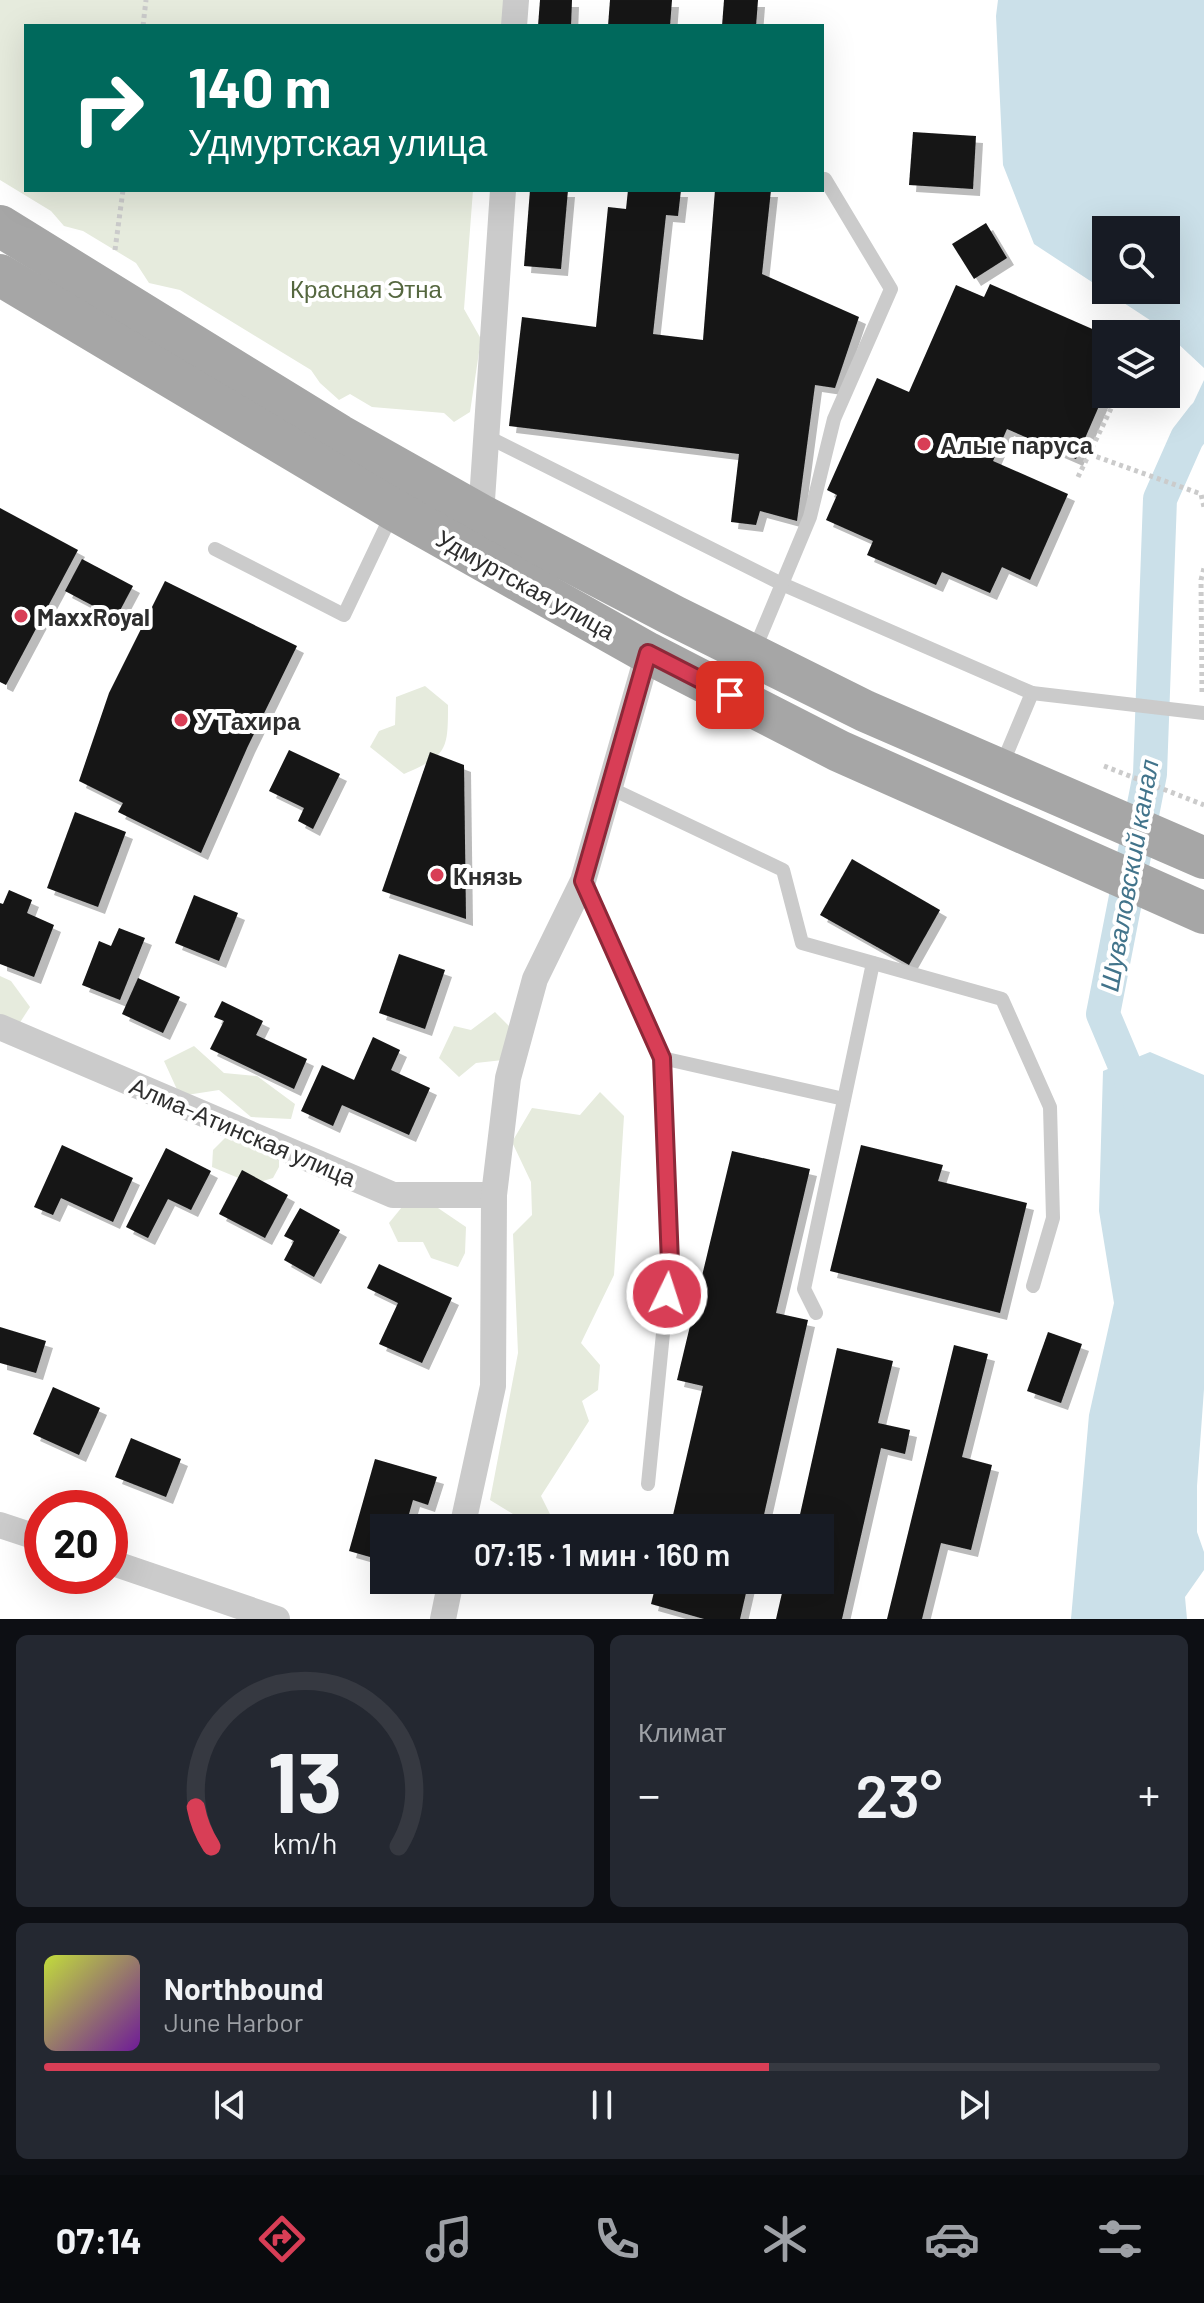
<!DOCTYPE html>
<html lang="ru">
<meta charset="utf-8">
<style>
:root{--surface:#171b24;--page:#242831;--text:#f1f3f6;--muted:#9ea1a6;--line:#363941;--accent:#d83e56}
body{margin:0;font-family:Barlow,sans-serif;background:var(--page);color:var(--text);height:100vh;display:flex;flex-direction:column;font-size:30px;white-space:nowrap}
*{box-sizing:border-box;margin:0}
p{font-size:26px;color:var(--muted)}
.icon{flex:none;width:44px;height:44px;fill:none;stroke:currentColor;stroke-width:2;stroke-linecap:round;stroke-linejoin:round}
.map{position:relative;height:1619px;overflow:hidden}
.drawer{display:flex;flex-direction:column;gap:16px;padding:16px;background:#0d0f14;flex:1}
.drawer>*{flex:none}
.guide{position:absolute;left:24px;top:24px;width:800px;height:168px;border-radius:0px;box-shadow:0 8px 32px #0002;background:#00695c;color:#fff;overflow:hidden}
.buttons{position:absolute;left:1092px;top:216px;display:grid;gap:16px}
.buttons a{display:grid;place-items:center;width:88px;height:88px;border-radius:0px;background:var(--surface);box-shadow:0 8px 32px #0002;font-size:40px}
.speed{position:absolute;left:24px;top:1490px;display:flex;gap:16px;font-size:40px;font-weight:700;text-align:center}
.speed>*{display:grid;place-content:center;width:104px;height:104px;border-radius:50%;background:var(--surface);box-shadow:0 8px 32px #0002;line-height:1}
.speed .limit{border:12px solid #d22;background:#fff;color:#111}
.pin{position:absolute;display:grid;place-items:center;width:68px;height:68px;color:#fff;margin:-34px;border-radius:16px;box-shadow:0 4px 12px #0006}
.me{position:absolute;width:88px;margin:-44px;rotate:4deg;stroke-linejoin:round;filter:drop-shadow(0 0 6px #0008)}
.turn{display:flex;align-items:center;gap:28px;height:168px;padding:0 32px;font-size:36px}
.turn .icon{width:104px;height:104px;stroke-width:2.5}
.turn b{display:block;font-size:56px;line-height:68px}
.big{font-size:60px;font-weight:600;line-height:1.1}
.drawer .card{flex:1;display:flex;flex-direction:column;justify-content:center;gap:12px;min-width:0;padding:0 28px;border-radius:12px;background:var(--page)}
.drawer .dial{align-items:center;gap:0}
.dial svg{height:208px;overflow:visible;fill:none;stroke:var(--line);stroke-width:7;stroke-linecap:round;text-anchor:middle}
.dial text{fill:var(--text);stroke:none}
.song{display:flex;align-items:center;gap:24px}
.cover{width:96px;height:96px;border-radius:12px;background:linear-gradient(135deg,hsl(70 70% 55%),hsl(280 70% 35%))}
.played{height:8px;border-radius:4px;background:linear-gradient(90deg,var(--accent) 65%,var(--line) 65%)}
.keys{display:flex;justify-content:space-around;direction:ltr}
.heat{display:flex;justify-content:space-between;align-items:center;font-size:44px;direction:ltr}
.drawer .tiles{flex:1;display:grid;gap:16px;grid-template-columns:1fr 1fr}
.card:last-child{grid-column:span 2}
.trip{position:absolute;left:370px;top:1514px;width:464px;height:80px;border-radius:0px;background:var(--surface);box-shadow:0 8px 32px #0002;font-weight:600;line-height:80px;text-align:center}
.tabs{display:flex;height:128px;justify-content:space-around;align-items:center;background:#090b0e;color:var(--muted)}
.tabs .icon{width:56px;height:56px}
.tabs .selected{color:var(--accent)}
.tabs b{font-size:36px;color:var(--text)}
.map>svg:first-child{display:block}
.green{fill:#e6ebdd}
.water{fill:#cbe0e9;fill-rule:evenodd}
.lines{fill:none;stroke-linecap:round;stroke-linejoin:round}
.canal{stroke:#cbe0e9;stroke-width:34}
.building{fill:#151515;filter:url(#shadow)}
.path{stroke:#cbcbcb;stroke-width:5;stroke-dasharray:4 4;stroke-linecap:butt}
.service{stroke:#cbcbcb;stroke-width:14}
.minor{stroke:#cbcbcb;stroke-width:26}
.primary{stroke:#a6a6a6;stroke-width:42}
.route-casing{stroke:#8c2838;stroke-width:20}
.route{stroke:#d83e56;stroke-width:14}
.poi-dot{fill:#d83e56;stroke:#fff;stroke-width:3}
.labels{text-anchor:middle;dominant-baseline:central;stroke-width:8;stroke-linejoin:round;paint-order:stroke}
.park-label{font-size:24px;fill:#55673f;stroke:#fff}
.poi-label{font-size:24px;font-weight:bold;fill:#2e2e2e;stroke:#fff;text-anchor:start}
.street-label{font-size:24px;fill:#2e2e2e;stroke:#fff}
.water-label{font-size:26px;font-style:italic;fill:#42748b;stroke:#fff}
</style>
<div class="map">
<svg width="1204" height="1619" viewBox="0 0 1204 1619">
<defs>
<filter id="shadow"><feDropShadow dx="7" dy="7" stdDeviation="0" flood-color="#0004"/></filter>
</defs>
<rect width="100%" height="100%" fill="#fff"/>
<g class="green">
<polygon points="0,0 506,0 504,26 26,26 26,190 473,190 464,309 481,339 470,412 454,422 444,413 372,407 350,394 339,400 320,383 311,370 180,290 149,283 136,263 83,231 64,226 51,211 0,180"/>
<path d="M 425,686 L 448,705 C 448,751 447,755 404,774 L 370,747 L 379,731 L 395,725 L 396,697 Z"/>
<polygon points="0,976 11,981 30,1007 17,1027 0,1019"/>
<polygon points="495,1012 512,1029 503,1060 476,1063 459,1077 439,1058 454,1026 471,1030"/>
<polygon points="194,1046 224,1073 257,1076 295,1104 291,1119 251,1117 219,1090 180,1096 164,1061"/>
<polygon points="600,1092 624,1116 614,1275 581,1343 600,1365 598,1390 582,1401 589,1421 541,1496 557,1528 515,1528 518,1517 490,1500 518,1353 513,1234 532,1215 531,1182 512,1142 532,1108 580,1115"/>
<polygon points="229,1134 279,1153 279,1167 273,1178 253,1184 212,1167 213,1150"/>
<polygon points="402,1207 438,1208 466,1227 465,1253 458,1267 431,1258 423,1242 398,1242 389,1223"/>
</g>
<g class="water">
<path d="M 998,0 L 1204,0 L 1204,368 L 1159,326 L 1034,244 L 1003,165 L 996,16 ZM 1106,230 L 1166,230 L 1166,290 L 1106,290 Z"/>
<polygon points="1204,380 1204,441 1199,440 1182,427"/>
<polygon points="1150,1052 1204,1075 1204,1389 1197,1486 1197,1532 1204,1552 1204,1570 1185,1597 1187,1619 1071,1619 1089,1415 1114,1303 1099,1211 1103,1071"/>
</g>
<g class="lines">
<polyline class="canal" points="1141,1104 1103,1014 1150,774 1160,499 1187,438 1204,416"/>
</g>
<g class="building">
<polygon points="540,0 572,0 571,26 538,26"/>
<polygon points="610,0 672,0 670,26 608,26"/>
<polygon points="724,0 758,0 756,26 722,26"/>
<polygon points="913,132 976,136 973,189 909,185"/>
<polygon points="530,190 568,190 561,269 524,266"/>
<polygon points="628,190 681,190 678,216 666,215 653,334 703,340 715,190 771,190 762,274 859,317 835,388 815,385 797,521 760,511 756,525 731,522 739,454 509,426 522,317 596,327 608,207 626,209"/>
<polygon points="986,223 1007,258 974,279 952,244"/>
<polygon points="990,284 1106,335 1106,390 1076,459 1007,429 993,461 1068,494 1030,580 1002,567 990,593 942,572 936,585 867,555 873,541 826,520 837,495 827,490 877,378 909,392 956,285 984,297"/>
<polygon points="0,508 78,550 6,685 0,682"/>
<polygon points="82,559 133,586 116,618 65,591"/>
<polygon points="165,581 297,646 248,746 201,853 118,812 123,803 79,781 109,693"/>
<polygon points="289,750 340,774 313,829 298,821 304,808 269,791"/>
<polygon points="430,752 464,765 466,919 382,891"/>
<polygon points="75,812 126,832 98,907 47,888"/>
<polygon points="852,859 940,910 909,965 820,915"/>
<polygon points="9,890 32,900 27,913 54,925 34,977 0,964 0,903 3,904"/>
<polygon points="194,895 238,913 219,961 175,943"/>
<polygon points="119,928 145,938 120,1000 82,985 99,941 111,946"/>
<polygon points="399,954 445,970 425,1029 379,1013"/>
<polygon points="138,978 180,997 163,1033 122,1014"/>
<polygon points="222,1001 263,1021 256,1035 307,1059 294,1089 210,1049 224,1021 214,1017"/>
<polygon points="373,1037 400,1050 391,1070 430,1088 409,1135 342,1105 333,1126 301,1111 322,1065 354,1080"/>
<polygon points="62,1145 133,1178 113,1222 61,1198 53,1215 34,1207"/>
<polygon points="861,1145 943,1165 938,1181 1027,1203 1000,1313 830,1271"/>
<polygon points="166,1148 211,1171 191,1210 168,1199 148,1238 126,1227"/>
<polygon points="732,1151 810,1169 776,1313 808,1320 761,1528 670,1528 703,1386 677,1380"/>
<polygon points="242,1170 288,1195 265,1238 219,1214"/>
<polygon points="300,1208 340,1230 314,1277 284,1260 294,1241 284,1236"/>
<polygon points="379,1264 452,1298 422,1363 379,1344 398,1303 367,1288"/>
<polygon points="0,1327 46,1341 36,1373 0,1363"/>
<polygon points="1048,1332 1082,1344 1061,1403 1027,1391"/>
<polygon points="954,1345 988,1354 962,1457 992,1465 971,1550 941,1543 922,1619 887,1619"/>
<polygon points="837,1348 893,1361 878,1423 910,1430 905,1454 881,1448 842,1619 776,1619 785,1580 820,1580 820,1528 797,1528"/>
<polygon points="53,1387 100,1408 79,1455 33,1434"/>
<polygon points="131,1438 181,1459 166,1497 115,1477"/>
<polygon points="375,1459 437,1477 428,1505 413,1500 407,1521 429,1528 384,1528 384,1561 349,1551"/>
<polygon points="657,1580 749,1580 740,1619 704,1619 651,1604"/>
</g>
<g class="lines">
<g class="path">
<polyline points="143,26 146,0"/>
<polyline points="115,250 123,190"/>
<polyline points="1089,454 1201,494 1204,507"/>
<polyline points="1078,477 1118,394"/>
<polyline points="1202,692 1201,580 1204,568"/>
<polyline points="1104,766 1204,805"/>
</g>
<g class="service">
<polyline points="486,436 782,584 1032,693 1001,767"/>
<polyline points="215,549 344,615 392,514"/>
<polyline points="754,651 810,517 834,419 891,289 825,179"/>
<polyline points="1032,693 1204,713"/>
<polyline points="610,788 783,870 802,943 1002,999 1050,1107 1053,1218 1033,1286"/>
<polyline points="583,881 662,1058 670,1263 648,1484"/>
<polyline points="662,1058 844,1099"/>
<polyline points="816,1313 804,1289 873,963"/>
</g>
<g class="minor">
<polyline points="514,26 516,0"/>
<polyline points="481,515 503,190"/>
<polyline points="0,1027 393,1195 494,1195"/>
<polyline points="0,1525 42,1539"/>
<polyline points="462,1528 493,1386 494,1195 508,1078 535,979 583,881 648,653"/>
<polyline points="110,1562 277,1619"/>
<polyline points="443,1619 451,1580"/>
</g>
<g class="primary">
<polyline points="0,226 339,435 481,515 674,616 865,711 1204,858"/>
<polyline points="0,275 394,510 648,653 839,751 1204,913"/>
</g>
</g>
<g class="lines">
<g class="route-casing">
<polyline id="route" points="667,1294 670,1263 662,1058 583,881 648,653 730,695"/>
</g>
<use href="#route" class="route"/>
</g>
<g class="poi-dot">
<circle cx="924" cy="444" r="8"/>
<circle cx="21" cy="616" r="8"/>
<circle cx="181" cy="720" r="8"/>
<circle cx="437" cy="875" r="8"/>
</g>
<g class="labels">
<g class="park-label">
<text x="366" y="288">Красная Этна</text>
</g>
<g class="poi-label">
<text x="940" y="444">Алые паруса</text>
<text x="37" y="616">MaxxRoyal</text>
<text x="197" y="720">У Тахира</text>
<text x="453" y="875">Князь</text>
</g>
<g class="street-label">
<text transform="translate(526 584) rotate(29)">Удмуртская улица</text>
<text transform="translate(243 1131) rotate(23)">Алма-Атинская улица</text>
</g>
<g class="water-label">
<text transform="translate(1128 875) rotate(-80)">Шуваловский канал</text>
</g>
</g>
</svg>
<div class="buttons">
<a><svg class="icon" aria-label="search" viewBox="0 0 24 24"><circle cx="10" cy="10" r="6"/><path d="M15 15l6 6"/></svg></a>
<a><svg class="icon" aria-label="layers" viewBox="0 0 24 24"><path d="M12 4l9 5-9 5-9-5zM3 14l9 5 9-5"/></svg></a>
</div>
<div class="speed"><div class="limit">20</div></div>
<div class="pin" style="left:730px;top:695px;background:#d93025"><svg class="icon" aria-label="arrive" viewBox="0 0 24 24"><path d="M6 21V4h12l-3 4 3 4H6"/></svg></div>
<svg class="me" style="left:667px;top:1294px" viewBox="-20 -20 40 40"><circle r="17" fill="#d83e56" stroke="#fff" stroke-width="3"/><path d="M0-11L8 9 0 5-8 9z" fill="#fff"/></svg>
<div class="trip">07:15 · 1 мин · 160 m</div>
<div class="guide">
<div class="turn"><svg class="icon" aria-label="right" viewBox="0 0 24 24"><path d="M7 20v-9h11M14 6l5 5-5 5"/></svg><div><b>140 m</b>Удмуртская улица</div></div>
</div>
</div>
<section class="drawer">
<div class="tiles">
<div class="card dial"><svg viewBox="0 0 100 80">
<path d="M14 69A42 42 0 1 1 86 69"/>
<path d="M14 69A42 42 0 0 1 8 54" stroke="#d83e56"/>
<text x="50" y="56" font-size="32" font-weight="700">13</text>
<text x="50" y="72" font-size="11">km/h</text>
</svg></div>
<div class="card"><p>Климат</p>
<div class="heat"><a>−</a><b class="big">23°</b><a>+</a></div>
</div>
<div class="card">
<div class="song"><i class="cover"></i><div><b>Northbound</b><p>June Harbor</p></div></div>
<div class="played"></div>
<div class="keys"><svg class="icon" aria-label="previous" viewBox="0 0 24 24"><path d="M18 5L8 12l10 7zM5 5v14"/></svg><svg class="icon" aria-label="pause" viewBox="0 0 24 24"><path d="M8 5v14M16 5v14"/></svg><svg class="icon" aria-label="next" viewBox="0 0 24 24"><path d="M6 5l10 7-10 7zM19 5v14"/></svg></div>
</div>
</div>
</section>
<nav class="tabs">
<b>07:14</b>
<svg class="icon selected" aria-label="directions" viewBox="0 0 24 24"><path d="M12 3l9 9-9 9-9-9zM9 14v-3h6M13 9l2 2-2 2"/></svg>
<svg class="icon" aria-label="music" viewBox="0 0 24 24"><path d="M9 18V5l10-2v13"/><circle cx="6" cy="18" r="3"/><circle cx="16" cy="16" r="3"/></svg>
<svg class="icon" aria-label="phone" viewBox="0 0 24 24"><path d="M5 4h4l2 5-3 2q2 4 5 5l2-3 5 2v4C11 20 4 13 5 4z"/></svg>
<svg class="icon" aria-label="climate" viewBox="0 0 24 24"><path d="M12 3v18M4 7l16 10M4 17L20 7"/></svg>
<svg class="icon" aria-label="car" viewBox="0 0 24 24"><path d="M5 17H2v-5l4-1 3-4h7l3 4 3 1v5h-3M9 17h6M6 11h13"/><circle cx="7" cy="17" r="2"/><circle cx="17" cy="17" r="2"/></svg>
<svg class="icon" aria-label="filters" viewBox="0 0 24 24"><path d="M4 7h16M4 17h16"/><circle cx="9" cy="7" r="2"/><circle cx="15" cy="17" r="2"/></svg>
</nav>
